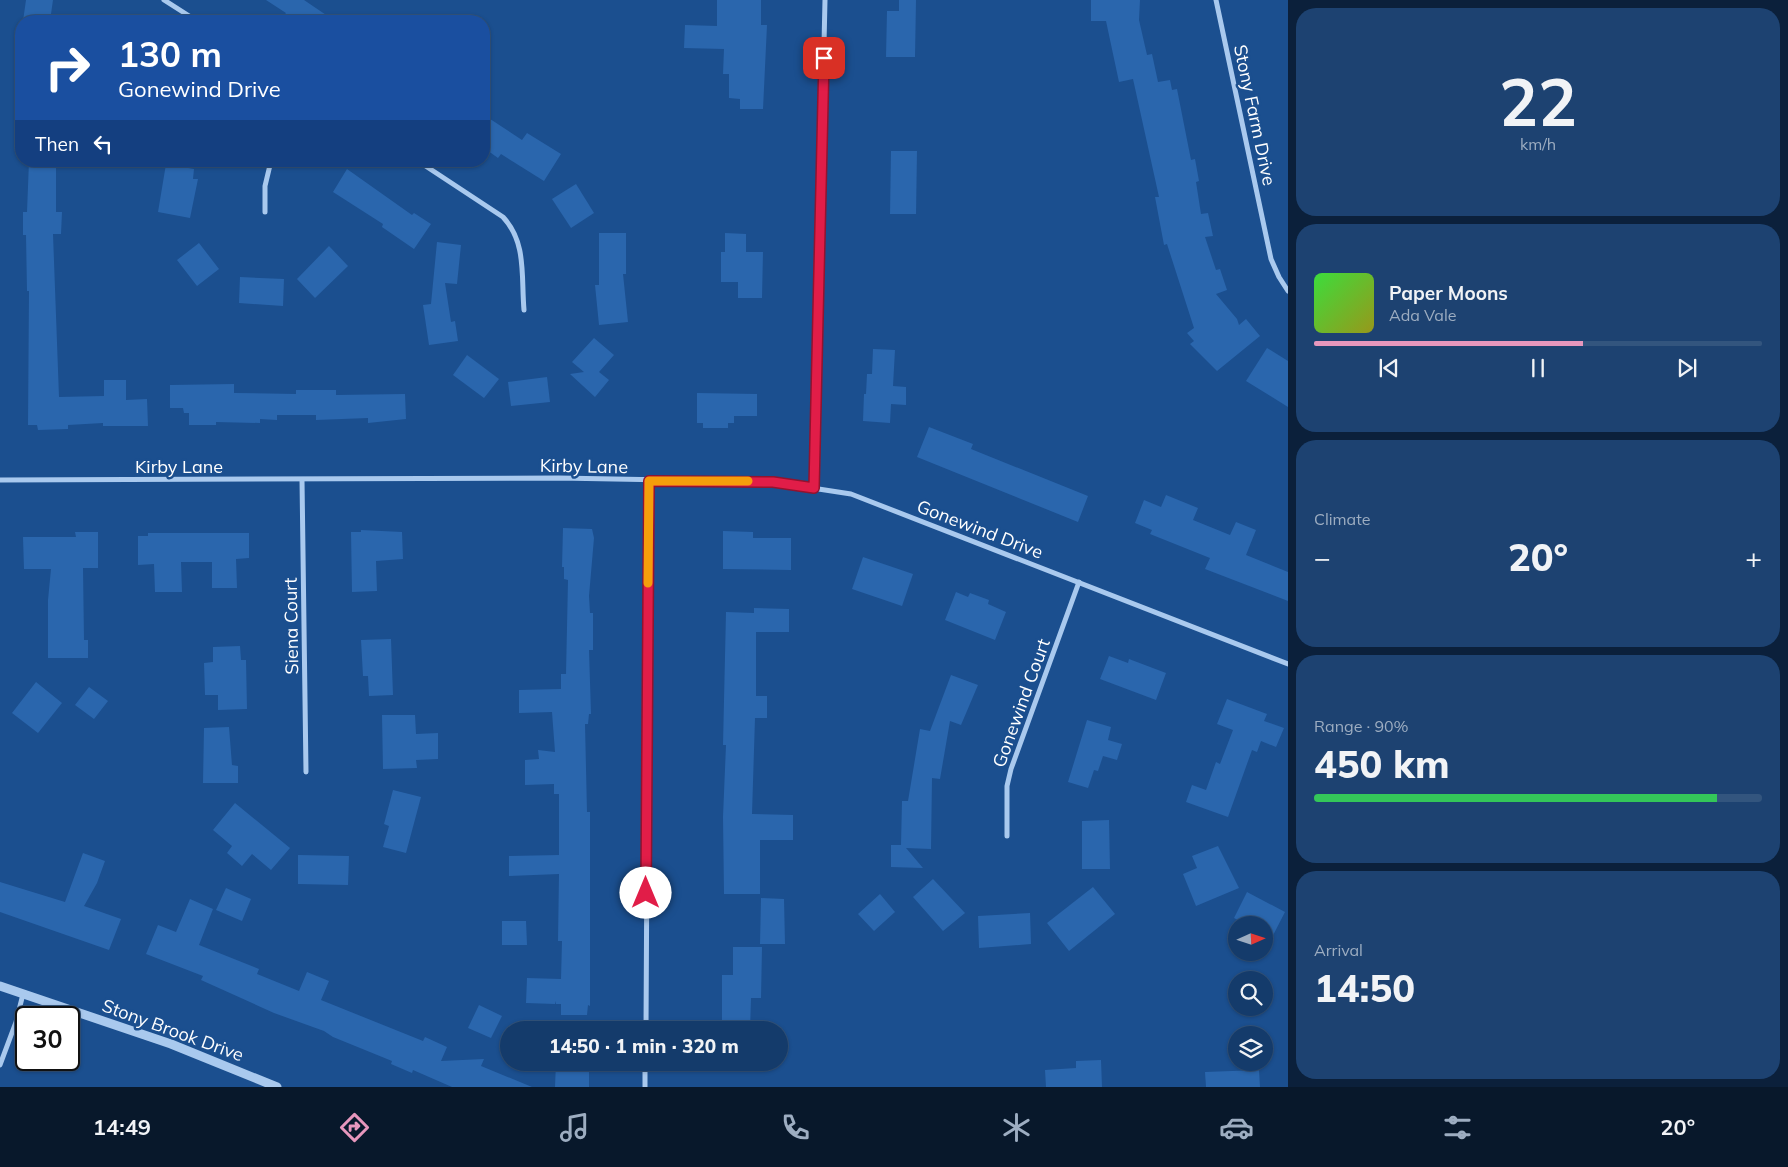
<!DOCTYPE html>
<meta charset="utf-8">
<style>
:root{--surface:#143b6b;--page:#1d4271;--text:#f1f3f6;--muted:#9dadc1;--line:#33557e;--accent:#e797bd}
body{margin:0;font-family:Mulish,sans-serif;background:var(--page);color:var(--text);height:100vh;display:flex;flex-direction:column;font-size:19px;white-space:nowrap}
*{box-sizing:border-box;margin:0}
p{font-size:16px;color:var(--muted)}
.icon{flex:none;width:28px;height:28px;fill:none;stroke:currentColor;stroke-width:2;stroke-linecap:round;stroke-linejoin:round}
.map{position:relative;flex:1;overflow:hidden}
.drawer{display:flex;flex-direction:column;gap:8px;padding:8px;background:#0b203b;width:500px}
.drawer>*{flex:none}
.top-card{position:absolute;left:15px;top:15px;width:475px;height:152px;border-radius:20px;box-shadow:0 1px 4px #0004,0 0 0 1px var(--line);background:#1a4fa0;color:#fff;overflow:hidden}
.needle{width:32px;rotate:87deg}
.fabs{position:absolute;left:1228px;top:916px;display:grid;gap:10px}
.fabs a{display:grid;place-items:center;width:45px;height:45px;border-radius:50%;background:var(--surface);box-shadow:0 1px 4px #0004,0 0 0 1px var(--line);font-size:25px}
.speed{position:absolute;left:15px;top:1006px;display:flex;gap:10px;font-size:25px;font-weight:700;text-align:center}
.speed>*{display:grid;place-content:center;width:65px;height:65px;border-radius:50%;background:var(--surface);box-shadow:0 1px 4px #0004,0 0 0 1px var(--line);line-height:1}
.speed .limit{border:2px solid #111;border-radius:8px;background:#fff;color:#111}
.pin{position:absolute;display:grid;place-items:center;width:42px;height:42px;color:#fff;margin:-21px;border-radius:10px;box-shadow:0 2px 8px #0006}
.me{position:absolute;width:55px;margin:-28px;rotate:0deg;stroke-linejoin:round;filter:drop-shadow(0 0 4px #0008)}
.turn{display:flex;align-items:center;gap:18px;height:105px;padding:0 20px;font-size:22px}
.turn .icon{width:65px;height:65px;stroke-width:2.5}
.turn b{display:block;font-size:35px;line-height:42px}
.then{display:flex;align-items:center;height:48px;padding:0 20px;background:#0003;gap:10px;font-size:19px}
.big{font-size:38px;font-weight:800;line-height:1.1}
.drawer .tile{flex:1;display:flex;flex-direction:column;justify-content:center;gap:8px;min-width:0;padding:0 18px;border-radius:20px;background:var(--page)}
.drawer .dial{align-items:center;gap:0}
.dial b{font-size:65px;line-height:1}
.song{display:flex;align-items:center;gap:15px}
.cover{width:60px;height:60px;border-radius:8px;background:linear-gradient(135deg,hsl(120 70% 55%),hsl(60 70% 35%))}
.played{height:5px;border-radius:2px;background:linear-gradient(90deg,var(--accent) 60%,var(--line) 60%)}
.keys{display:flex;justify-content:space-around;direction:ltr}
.heat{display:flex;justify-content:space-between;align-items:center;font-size:28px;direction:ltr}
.charge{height:8px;border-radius:4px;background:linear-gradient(90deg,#34c759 90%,var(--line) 0)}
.trip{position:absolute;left:500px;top:1021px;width:288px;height:50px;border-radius:25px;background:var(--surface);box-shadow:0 1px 4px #0004,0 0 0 1px var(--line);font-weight:800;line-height:50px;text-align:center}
.dock{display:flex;height:80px;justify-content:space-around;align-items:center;background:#08182b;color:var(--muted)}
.dock .icon{width:35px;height:35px}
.dock .selected{color:var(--accent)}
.dock b{font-size:22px;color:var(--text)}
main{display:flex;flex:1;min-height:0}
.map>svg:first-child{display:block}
.building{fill:#2a66ad}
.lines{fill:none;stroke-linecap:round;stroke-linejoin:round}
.minor{stroke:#a9c9ee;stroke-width:5}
.tertiary{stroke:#a9c9ee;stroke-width:9}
.route-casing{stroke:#92132f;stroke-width:12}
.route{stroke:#e11d48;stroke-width:9}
.slow{stroke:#f59e0b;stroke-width:9}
.labels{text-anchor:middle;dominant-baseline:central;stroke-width:5;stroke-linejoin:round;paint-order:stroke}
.street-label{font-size:18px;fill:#fff;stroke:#1b4f8f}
</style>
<main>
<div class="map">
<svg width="1288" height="1087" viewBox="0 0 1288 1087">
<rect width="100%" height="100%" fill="#1b4f8f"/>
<g class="building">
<polygon points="26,0 53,0 50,21 23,21"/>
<polygon points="266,0 304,0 335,21 280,21 286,13"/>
<polygon points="717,0 761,0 761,25 767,25 763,109 740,109 740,99 729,98 729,74 723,74 724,49 684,48 685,25 717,26"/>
<polygon points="899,0 916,0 915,57 886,57 887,11 899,11"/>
<polygon points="1091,0 1140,0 1139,20 1147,55 1152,54 1158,82 1170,80 1172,90 1177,89 1191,160 1195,159 1199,181 1196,182 1201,214 1208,213 1213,236 1205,237 1216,270 1220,269 1227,290 1216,294 1237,319 1239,325 1246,319 1260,336 1217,371 1190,344 1194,341 1187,333 1194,328 1167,244 1164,245 1155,197 1159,197 1133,79 1119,82 1106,21 1091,21"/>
<polygon points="484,115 522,140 527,133 561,154 544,181 501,154 498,158 484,148"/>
<polygon points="891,151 917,151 916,214 890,214"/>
<polygon points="29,161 56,161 56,212 62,212 61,234 53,234 59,397 104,396 104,380 126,380 126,400 147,399 148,426 103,426 103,423 68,425 68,429 38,430 37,425 28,425 29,291 27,291 26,235 23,235 23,212 27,212"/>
<polygon points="166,164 194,169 193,179 198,179 190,218 158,212"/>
<polygon points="347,169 412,215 414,213 431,224 414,249 382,227 383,224 333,192"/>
<polygon points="576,184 594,213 571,228 552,199"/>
<polygon points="599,233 626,233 626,274 623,274 628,322 599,325 595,285 599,285"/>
<polygon points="725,233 746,234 746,252 763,252 762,298 738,298 738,282 721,282 721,252 725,252"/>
<polygon points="437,242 461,245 457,284 445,283 451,322 455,321 458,341 429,345 423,305 431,304"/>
<polygon points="199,243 219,269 197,286 177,260"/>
<polygon points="329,246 348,266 315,298 297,279"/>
<polygon points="240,277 284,279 283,306 239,303"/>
<polygon points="594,338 614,355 599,372 609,380 595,397 570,374 584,372 572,362"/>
<polygon points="1267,348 1288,361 1288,407 1246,381"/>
<polygon points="873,349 895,350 893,386 906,387 906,405 891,404 890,423 863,421 864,394 866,394 867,374 872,374"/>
<polygon points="467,355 499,379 484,398 453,375"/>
<polygon points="547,377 550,402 511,406 508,382"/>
<polygon points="234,384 234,393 296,394 296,390 336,390 336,395 405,394 406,419 368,423 368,418 316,420 316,415 277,415 277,420 260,419 260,423 216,422 216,425 189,425 189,413 184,413 183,408 170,408 170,385"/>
<polygon points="697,393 757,394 757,416 734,416 734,423 728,423 728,428 703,428 703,423 697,423"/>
<polygon points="929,427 973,444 971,449 1088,496 1078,522 917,457"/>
<polygon points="1166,495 1198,508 1193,520 1230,535 1236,522 1256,530 1246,555 1288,572 1288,601 1205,569 1210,558 1150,534 1152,530 1135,523 1144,500 1161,507"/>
<polygon points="563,528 592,529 594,538 589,596 590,613 593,613 593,650 589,650 591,714 589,714 588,724 585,724 587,812 590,812 590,1006 588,1005 587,1015 561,1015 561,1004 556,1004 556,1001 555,1004 526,1003 527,978 561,979 562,941 558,941 559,874 509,876 509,856 559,855 559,794 554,794 554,784 525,785 525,760 539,759 538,750 555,752 552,712 519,713 519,690 561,689 561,674 566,674 568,580 564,579 564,567 562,567"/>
<polygon points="361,530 402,532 403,559 376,561 377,591 352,592 351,532 361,532"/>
<polygon points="723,531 753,532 753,538 791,538 791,570 723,569"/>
<polygon points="75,532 98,532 98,568 83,568 84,640 88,640 88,658 48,658 48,600 51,569 24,569 23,537 76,537"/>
<polygon points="148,533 249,533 249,558 236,559 237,588 212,588 212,562 181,562 182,592 155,592 154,564 138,565 138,536 148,536"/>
<polygon points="863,557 913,574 902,606 852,589"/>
<polygon points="956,592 968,597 970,593 989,600 988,604 1006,612 995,640 945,620"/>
<polygon points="754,608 789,609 789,632 756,632 756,696 767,696 767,718 755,718 752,814 793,815 793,840 760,840 760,894 724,894 723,817 726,745 723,745 726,612 754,613"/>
<polygon points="391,639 393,695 369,696 368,676 363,676 361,640"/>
<polygon points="240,646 241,660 246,660 247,709 218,710 218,695 205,695 204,663 213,662 213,647"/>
<polygon points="1109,656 1128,663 1129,659 1166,673 1156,700 1100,679"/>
<polygon points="951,675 978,685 961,725 950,721 940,779 932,778 931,849 906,848 923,868 891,867 891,845 901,845 902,801 908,801 920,729 930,731"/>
<polygon points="36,682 62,703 38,733 12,713"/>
<polygon points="89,687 108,701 94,719 75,705"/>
<polygon points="1227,699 1267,714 1264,721 1284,728 1276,747 1261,741 1257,752 1252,750 1228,817 1186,802 1192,785 1206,790 1216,762 1220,764 1233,730 1217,724"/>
<polygon points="382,715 415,715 416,734 438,733 438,759 416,760 417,768 383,769"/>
<polygon points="1087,720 1111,727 1108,740 1122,744 1117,760 1103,756 1098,771 1094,770 1088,788 1068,782"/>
<polygon points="229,727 232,765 238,766 238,783 203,783 204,728"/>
<polygon points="393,790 421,797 406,853 383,847 389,826 384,824"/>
<polygon points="235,803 290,848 271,870 252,854 242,866 227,853 232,846 213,830"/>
<polygon points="1109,820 1110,869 1082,869 1082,821"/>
<polygon points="1218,846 1239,888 1196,906 1183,874 1197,868 1192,856"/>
<polygon points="83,853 105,861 97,883 84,906 121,919 109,950 0,912 0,882 65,902"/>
<polygon points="298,855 349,856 348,885 298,884"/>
<polygon points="933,879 965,913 943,931 913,897"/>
<polygon points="1093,887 1115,914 1069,951 1047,923"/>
<polygon points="226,888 251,899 242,921 216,910"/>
<polygon points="1247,892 1285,912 1264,953 1264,925 1248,925 1234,918"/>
<polygon points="880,894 895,912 874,931 858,914"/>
<polygon points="761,898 784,899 785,944 760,944"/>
<polygon points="190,899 213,909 199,945 259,969 257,974 299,991 307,972 329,981 321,1000 423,1041 425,1037 447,1047 441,1061 484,1059 481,1066 532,1087 452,1087 413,1070 412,1073 391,1064 392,1061 333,1037 324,1031 274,1013 201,980 203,976 146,954 158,925 176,932"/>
<polygon points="1030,913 1031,944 979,948 978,916"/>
<polygon points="502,921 526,921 527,945 502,945"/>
<polygon points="733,947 762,947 761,998 751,998 750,1030 722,1030 722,975 733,975"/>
<polygon points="479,1005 502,1016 491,1038 468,1028"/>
<polygon points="1101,1060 1102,1087 1046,1087 1045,1070 1076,1068 1076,1061"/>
<polygon points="556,1062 585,1062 585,1069 589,1069 589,1087 555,1087"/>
<polygon points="1259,1070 1260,1087 1206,1087 1205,1072"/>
</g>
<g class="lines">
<g class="minor">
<polyline points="164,0 197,21"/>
<polyline points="1216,0 1271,259 1279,277 1288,291"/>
<path d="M 418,161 L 503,217 C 527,243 521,276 524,310"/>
<polyline points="265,212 265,186 271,161"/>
<polyline points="0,480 559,478 773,482 851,494 1288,664"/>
<polyline points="302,480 306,772"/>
<polyline points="814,488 825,0"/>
<polyline points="1007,836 1007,786 1011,769 1079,582"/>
<polyline points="646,1030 649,481"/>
<polyline points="0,1065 16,1022 23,994"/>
<polyline points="645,1087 645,1062"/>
</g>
<polyline class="tertiary" points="0,986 171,1044 277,1087"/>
</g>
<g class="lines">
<g class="route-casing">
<polyline id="route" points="646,893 649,481 773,482 814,488 824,58"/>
</g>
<use href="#route" class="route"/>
<polyline class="slow" points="648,583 649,481 748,481"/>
</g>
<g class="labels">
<g class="street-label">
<text transform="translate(1255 115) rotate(78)">Stony Farm Drive</text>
<text x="179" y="466">Kirby Lane</text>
<text transform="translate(584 466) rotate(1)">Kirby Lane</text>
<text transform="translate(980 529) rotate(21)">Gonewind Drive</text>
<text transform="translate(291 626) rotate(-91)">Siena Court</text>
<text transform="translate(1021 703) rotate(-70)">Gonewind Court</text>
<text transform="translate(173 1030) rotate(20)">Stony Brook Drive</text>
</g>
</g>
</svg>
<div class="fabs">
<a><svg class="needle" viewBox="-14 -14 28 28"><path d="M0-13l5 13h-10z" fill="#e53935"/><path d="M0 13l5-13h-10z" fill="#9dadc1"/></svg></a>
<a><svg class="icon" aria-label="search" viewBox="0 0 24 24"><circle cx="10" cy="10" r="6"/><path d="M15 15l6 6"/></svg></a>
<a><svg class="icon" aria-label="layers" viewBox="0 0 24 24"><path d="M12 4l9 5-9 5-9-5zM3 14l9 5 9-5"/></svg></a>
</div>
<div class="speed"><div class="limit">30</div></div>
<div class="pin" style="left:824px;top:58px;background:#d93025"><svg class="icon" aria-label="arrive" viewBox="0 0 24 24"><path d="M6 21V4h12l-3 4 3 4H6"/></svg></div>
<svg class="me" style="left:646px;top:893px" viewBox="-20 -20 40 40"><circle r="19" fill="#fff"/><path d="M0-13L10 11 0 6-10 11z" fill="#e11d48"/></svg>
<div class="trip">14:50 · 1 min · 320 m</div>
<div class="top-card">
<div class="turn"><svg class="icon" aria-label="right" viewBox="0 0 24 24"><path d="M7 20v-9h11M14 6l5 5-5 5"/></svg><div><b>130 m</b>Gonewind Drive</div></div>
<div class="then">Then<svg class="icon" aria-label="left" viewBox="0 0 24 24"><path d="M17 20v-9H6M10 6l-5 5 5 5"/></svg></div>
</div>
</div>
<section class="drawer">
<div class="tile dial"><b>22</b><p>km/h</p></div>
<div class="tile">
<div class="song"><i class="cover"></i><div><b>Paper Moons</b><p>Ada Vale</p></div></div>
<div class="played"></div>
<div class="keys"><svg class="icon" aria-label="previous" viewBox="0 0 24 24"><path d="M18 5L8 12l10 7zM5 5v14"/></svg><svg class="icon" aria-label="pause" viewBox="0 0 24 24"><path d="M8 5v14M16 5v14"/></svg><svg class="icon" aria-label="next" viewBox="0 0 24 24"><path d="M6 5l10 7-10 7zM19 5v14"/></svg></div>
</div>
<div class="tile"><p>Climate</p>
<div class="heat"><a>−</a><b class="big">20°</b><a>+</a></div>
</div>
<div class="tile"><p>Range · 90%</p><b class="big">450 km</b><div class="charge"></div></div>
<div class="tile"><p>Arrival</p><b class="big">14:50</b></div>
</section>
</main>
<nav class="dock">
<b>14:49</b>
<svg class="icon selected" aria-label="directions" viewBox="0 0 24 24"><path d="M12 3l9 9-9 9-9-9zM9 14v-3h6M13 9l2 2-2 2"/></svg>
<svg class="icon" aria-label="music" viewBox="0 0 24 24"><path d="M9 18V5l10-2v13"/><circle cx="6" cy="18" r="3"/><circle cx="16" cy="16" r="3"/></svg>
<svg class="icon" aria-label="phone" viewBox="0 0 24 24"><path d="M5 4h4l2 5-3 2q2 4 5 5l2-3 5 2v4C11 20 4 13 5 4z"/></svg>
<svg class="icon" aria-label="climate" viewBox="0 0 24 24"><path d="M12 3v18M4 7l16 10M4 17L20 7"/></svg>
<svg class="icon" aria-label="car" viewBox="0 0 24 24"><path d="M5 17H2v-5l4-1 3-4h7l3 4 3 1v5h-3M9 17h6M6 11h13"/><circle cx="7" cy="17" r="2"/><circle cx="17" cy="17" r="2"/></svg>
<svg class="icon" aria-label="filters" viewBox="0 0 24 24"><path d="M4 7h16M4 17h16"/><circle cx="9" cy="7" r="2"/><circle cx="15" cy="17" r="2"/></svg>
<b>20°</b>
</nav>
